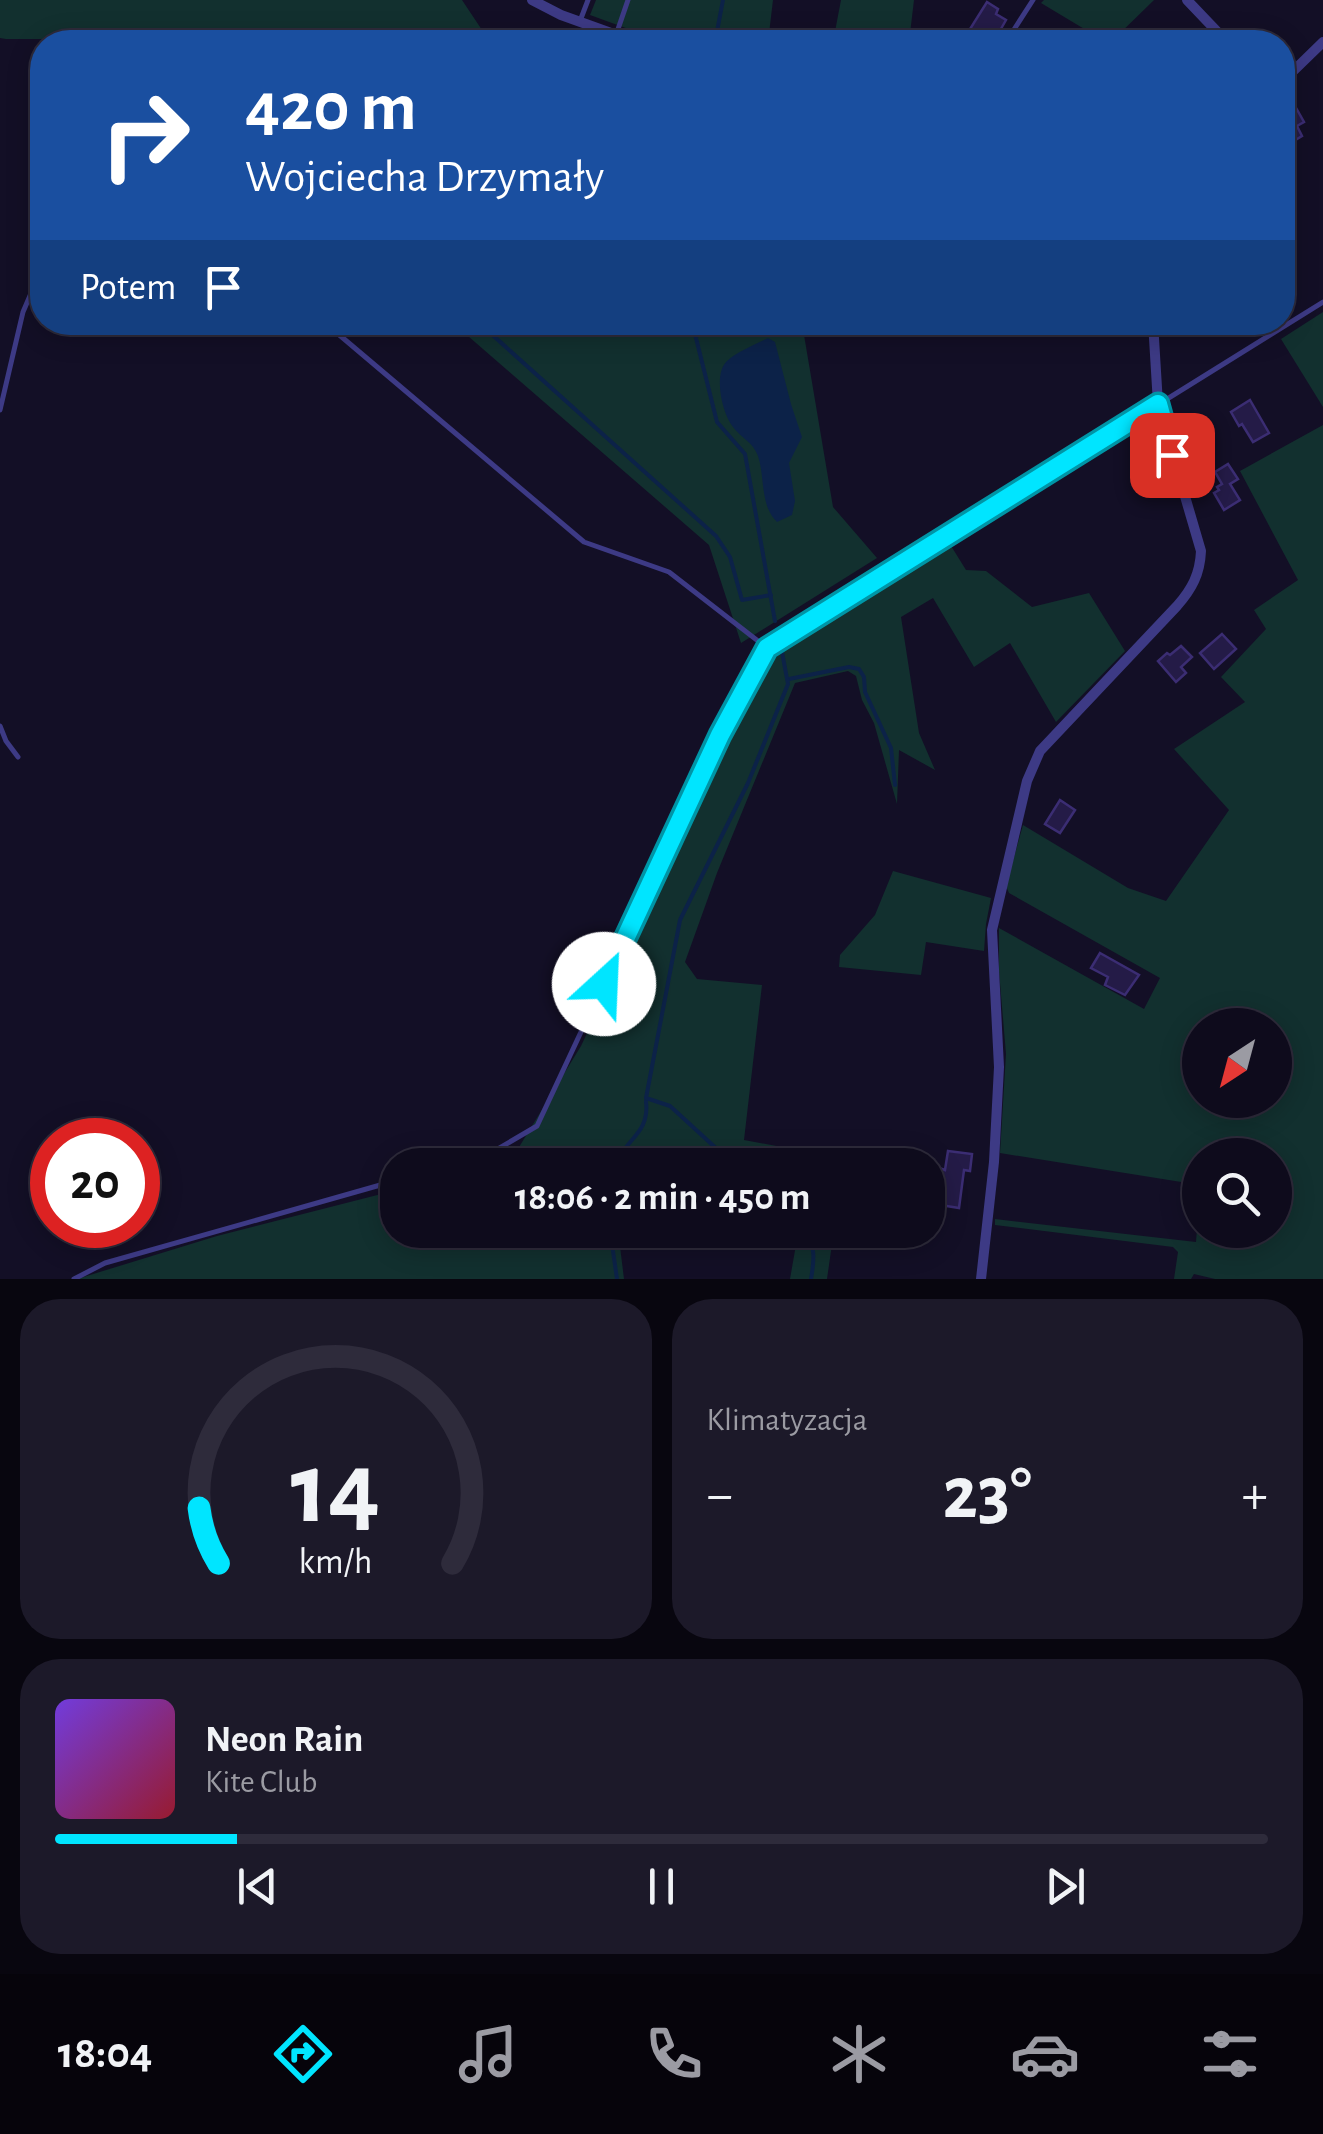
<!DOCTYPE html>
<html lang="pl">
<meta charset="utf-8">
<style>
:root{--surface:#0e0b1c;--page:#1c1929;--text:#f1f3f6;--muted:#9b9ba3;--line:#2e2b3b;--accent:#00e5ff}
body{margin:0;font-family:"Alegreya Sans",sans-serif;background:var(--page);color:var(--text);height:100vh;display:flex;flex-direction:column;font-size:38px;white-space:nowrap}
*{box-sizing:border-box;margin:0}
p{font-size:32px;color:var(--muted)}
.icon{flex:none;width:55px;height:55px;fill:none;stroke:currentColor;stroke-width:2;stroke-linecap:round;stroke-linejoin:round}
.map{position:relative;height:1279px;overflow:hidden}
.sheet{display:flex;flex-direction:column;gap:20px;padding:20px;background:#08060f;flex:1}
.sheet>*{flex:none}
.top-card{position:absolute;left:30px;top:30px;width:1265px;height:305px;border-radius:40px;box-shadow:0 5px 25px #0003,0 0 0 2px var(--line);background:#1a4fa0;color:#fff;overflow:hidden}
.needle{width:65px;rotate:216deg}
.controls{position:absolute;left:1182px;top:1008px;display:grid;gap:20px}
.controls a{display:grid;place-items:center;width:110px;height:110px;border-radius:50%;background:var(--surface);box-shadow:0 5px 25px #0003,0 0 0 2px var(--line);font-size:50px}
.speed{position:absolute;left:30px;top:1118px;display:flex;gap:20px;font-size:50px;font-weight:700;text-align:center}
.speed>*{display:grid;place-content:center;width:130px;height:130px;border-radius:50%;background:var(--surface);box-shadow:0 5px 25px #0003,0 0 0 2px var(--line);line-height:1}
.speed .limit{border:15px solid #d22;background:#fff;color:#111}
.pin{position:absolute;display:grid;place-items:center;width:85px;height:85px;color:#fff;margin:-42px;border-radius:20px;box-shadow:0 5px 15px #0006}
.me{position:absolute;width:110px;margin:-55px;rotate:25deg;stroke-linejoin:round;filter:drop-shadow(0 0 8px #0008)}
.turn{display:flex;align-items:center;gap:35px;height:210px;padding:0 50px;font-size:45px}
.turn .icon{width:130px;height:130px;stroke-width:2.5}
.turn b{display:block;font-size:70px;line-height:85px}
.then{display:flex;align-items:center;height:95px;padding:0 50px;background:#0003;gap:20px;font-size:38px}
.big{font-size:75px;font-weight:700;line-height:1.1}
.sheet .widget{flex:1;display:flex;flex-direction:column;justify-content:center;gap:15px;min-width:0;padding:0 35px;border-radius:40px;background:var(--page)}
.sheet .dial{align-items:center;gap:0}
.dial svg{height:260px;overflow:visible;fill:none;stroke:var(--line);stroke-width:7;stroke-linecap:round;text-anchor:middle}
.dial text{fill:var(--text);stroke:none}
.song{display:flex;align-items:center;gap:30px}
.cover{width:120px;height:120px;border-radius:15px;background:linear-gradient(135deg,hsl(260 70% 55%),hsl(350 70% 35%))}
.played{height:10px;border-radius:5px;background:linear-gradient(90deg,var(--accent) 15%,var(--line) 15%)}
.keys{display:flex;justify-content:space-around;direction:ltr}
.heat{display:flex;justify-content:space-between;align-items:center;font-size:55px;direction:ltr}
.sheet .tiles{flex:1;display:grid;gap:20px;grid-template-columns:1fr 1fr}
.widget:last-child{grid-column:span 2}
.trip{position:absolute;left:380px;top:1148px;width:565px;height:100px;border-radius:40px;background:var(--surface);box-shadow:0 5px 25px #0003,0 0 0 2px var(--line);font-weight:700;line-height:100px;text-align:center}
.menu{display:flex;height:160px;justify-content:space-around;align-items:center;background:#06040b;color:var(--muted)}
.menu .icon{width:70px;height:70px}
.menu .on{color:var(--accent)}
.menu b{font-size:45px;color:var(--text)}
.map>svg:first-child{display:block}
.green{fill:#12302f;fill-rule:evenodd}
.water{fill:#0c2248}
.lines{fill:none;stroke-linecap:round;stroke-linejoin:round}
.stream{stroke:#0c2248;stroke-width:4}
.building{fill:#241b47;stroke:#3b2d73;stroke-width:2.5}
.service{stroke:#3d3a85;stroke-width:5}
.minor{stroke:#3d3a85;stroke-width:10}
.route-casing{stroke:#0095a6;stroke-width:25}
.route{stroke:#00e5ff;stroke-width:18}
</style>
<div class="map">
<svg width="1323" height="1279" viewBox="0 0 1323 1279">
<rect width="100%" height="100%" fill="#130f26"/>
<g class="green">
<polygon points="0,0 462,0 490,42 62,42 49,39 6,39 0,38"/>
<polygon points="596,0 773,0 768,42 664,42 590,15"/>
<polygon points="841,0 914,0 909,42 833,42"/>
<polygon points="1044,0 1154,0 1111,42 1106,42 1041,3"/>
<polygon points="1323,312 1323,407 1281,339"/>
<polygon points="453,323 802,323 833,507 877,558 741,643 709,545"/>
<path d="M 1323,425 L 1323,1279 L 1215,1279 L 1194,1274 L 1191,1279 L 1174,1279 L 1178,1252 L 1173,1247 L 995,1225 L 995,1219 L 1196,1242 L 1200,1190 L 1200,1230 L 1275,1230 L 1275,1155 L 1200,1155 L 1200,1185 L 1000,1153 L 1006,1054 L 999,971 L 999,928 L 1144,1009 L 1160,978 L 1009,893 L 1006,886 L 1023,825 L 1128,888 L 1166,901 L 1229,810 L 1174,749 L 1245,702 L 1221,677 L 1266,629 L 1254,610 L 1298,580 L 1240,471 ZM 1200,1025 L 1275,1025 L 1275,1100 L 1200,1100 Z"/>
<polygon points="948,541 966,570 986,571 1032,607 1089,593 1125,651 1056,722 1010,643 974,667 933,598 901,617 919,733 935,770 899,750 897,804 874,723 862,700 856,676 848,671 795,683 717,873 685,962 697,979 762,985 744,1140 878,1165 490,1165 516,1152 581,1046 754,679 795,638"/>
<polygon points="893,871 991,898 986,924 984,951 926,942 921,975 839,967 840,955 875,915"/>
<polygon points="397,1190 398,1230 618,1230 624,1279 77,1279 217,1236"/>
<polygon points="763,1230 834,1230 827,1279 790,1279 797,1239"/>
</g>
<path class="water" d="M 768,338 L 775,342 L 791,404 L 802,437 L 789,463 L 795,501 L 792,515 L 777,522 C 760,506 765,477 758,456 C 753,442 741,438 733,427 C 722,413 713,374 727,361 C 738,351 755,345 768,338 Z"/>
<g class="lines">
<g class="stream">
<polyline points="715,42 723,0"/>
<polyline points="478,322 716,536 730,557 742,600 771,595"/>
<polyline points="692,322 717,422 745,454 775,621"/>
<polyline points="789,679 849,667 859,669 864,677 865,692 891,748 895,785"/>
<path d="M 614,1165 C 627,1138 650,1133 646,1101"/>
<polyline points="729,1165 718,1150 670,1106 646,1098 680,920 748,783 788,684 782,652"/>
<polyline points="610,1230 617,1279"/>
<path d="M 802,1230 C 817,1243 814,1262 811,1279"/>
</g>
</g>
<g class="building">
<polygon points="987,2 998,9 996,14 1006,20 994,41 983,34 977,42 974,42 965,37"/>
<polygon points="1295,106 1304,122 1297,126 1302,136 1282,148 1282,118 1288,114 1286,112"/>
<polygon points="1250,400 1269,433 1253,442 1242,424 1239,426 1231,412"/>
<polygon points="1228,464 1238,479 1230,484 1240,500 1224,510 1214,493 1219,490 1217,487 1222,484 1215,472"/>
<polygon points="1222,634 1236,649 1214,669 1200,653"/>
<polygon points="1181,646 1192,657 1181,667 1186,673 1176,682 1158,661 1167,653 1170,655"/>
<polygon points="1060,800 1075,810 1060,833 1045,824"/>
<polygon points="1100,953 1139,975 1125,995 1105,985 1108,977 1091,968"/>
<polygon points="948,1151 972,1154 970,1171 964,1170 959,1208 928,1203 931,1184 936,1185 939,1168 945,1170"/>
</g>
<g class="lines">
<g class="service">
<polyline points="580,21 588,0"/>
<polyline points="616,35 628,0"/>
<polyline points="1006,42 1033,0"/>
<polyline points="42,266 41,270 42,277"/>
<polyline points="60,322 64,330"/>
<polyline points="324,322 584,542 669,572 767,648"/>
<polyline points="0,410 23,312 41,270"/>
<polyline points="0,726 6,741 18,757"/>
<polyline points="450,1165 491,1153 537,1126 720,735 767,648 1323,302"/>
<polyline points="74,1279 105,1263 398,1180"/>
</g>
<g class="minor">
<polyline points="532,0 561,15 636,42"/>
<polyline points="1187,0 1227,42"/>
<polyline points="1282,82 1323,42"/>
<path d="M 981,1279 L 994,1162 L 999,1067 L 992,930 L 1027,781 L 1040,751 L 1177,606 C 1192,589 1200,574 1201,551 L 1158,404 L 1153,322"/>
</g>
</g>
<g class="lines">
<g class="route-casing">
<polyline id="route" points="604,984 720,735 767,648 1158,404 1172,455"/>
</g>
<use href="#route" class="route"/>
</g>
</svg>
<div class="controls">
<a><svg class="needle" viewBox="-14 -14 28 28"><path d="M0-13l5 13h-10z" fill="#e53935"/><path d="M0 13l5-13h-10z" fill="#9b9ba3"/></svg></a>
<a><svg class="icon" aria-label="search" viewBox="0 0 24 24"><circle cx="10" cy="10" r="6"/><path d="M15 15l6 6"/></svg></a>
</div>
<div class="speed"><div class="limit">20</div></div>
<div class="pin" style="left:1172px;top:455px;background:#d93025"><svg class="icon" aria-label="arrive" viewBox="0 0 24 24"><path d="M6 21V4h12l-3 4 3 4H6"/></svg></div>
<svg class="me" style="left:604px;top:984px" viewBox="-20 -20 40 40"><circle r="19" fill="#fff"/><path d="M0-13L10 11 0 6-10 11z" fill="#00e5ff"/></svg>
<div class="trip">18:06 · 2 min · 450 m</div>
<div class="top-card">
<div class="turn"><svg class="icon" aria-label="right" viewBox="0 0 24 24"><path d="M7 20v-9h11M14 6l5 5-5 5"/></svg><div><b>420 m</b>Wojciecha Drzymały</div></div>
<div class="then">Potem<svg class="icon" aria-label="arrive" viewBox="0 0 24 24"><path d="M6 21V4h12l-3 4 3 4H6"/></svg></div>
</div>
</div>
<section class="sheet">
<div class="tiles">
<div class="widget dial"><svg viewBox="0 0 100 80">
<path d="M14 69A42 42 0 1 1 86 69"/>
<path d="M14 69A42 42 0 0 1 8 52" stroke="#00e5ff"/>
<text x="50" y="56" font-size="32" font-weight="700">14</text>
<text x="50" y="72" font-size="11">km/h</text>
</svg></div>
<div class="widget"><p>Klimatyzacja</p>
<div class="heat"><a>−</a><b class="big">23°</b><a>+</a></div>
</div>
<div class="widget">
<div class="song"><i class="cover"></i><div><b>Neon Rain</b><p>Kite Club</p></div></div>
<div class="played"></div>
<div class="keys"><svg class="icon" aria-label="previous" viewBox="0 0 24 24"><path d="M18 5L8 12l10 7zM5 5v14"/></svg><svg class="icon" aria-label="pause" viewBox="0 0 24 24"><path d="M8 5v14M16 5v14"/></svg><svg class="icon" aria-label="next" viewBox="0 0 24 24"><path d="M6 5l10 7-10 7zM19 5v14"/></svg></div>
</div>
</div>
</section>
<nav class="menu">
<b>18:04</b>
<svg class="icon on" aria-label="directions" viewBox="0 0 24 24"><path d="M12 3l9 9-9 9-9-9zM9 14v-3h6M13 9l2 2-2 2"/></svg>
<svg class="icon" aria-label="music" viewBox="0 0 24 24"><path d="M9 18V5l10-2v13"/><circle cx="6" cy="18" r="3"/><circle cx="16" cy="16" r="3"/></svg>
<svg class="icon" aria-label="phone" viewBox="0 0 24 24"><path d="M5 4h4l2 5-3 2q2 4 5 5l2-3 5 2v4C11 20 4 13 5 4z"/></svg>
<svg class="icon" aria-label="climate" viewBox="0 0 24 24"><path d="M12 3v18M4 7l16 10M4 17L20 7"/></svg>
<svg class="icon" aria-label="car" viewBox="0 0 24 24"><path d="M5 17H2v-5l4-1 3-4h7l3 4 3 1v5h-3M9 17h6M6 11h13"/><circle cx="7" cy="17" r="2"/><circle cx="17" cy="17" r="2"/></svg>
<svg class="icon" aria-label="filters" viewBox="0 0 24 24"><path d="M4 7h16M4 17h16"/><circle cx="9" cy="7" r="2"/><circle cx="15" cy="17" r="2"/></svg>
</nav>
